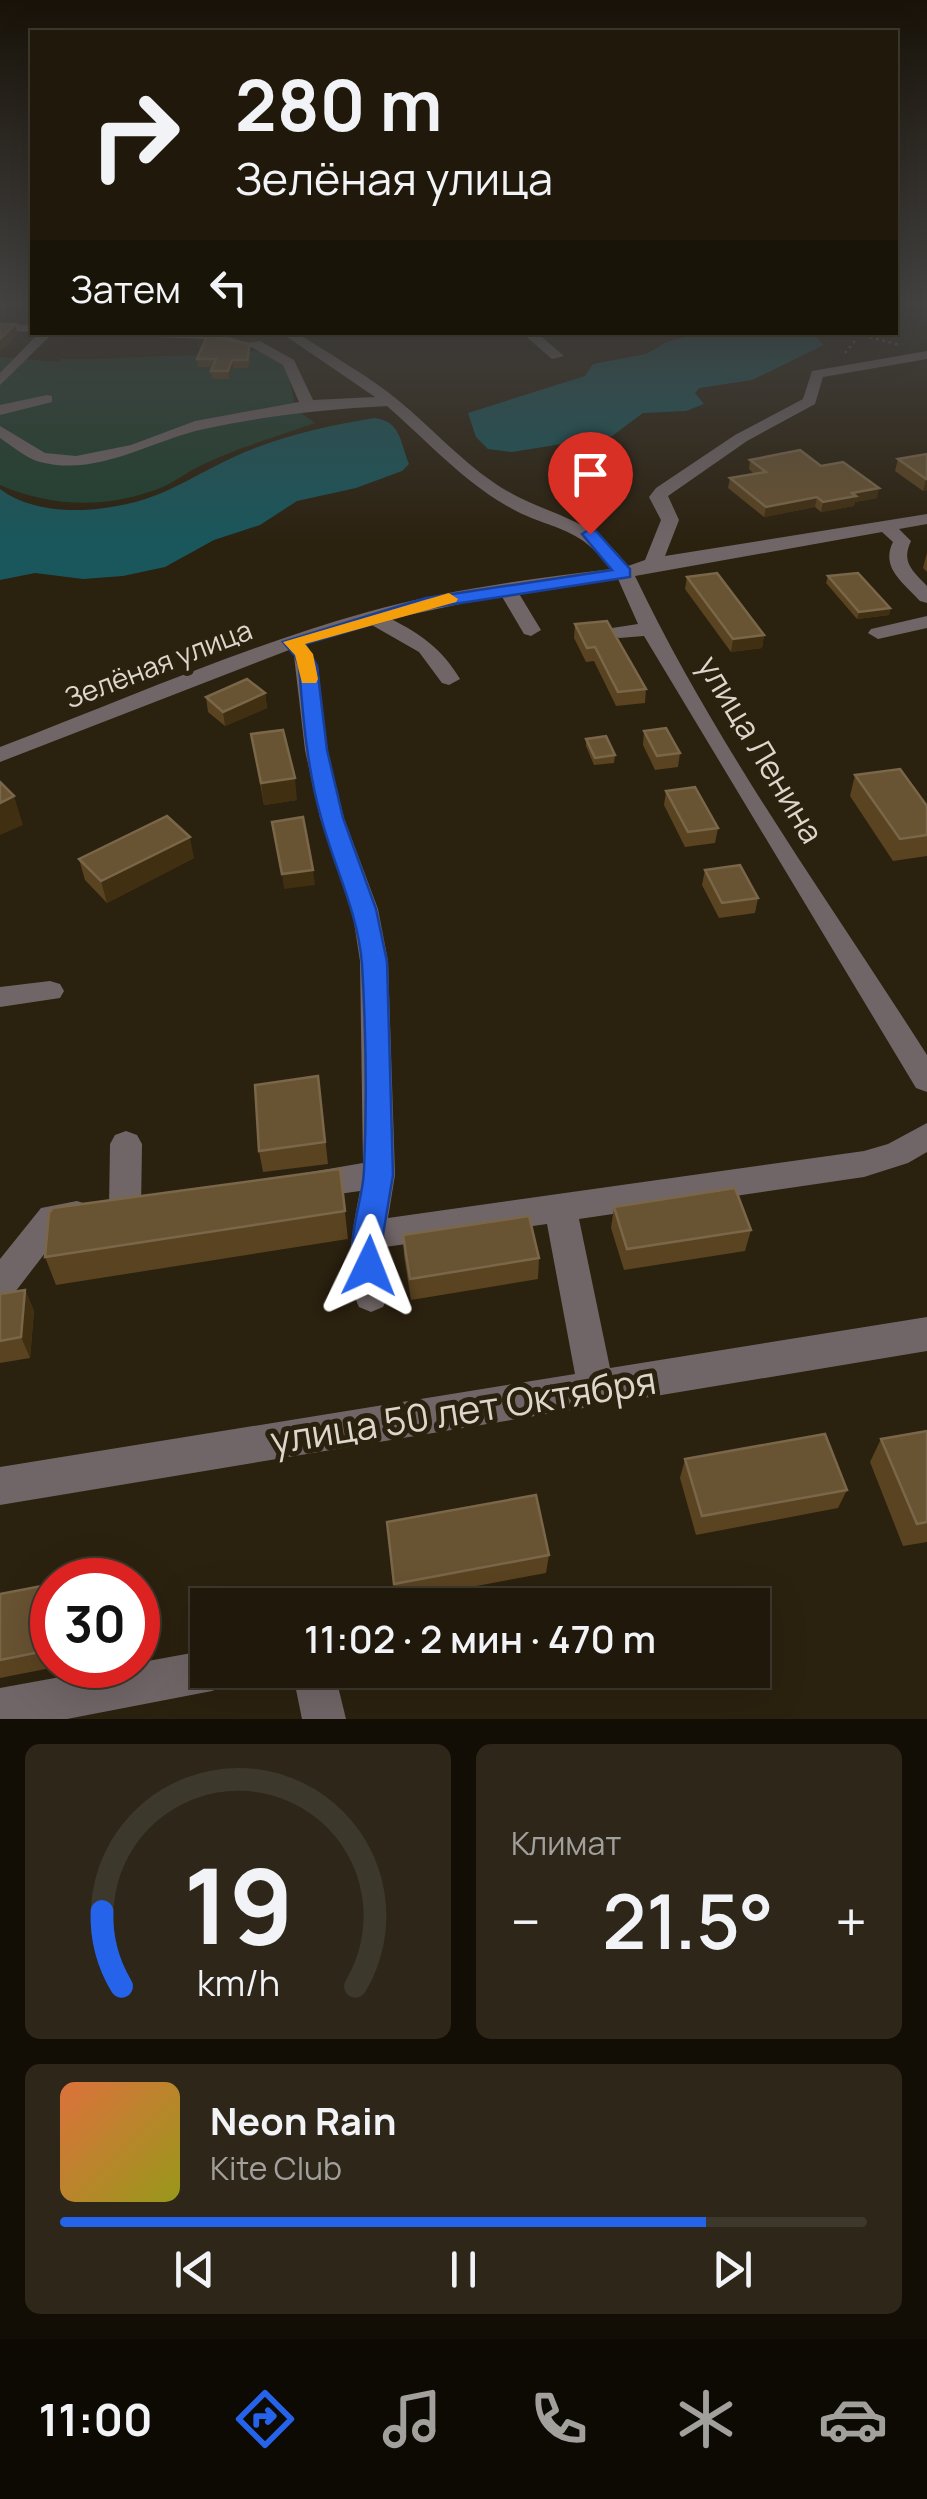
<!DOCTYPE html>
<html lang="ru">
<meta charset="utf-8">
<style>
:root{--surface:#20190b;--page:#2d2619;--text:#f1f3f6;--muted:#a2a09d;--line:#3d382c;--accent:#2563eb}
body{margin:0;font-family:Manrope,sans-serif;background:var(--page);color:var(--text);height:100vh;display:flex;flex-direction:column;font-size:38px;white-space:nowrap}
*{box-sizing:border-box;margin:0}
p{font-size:32px;color:var(--muted)}
.icon{flex:none;width:55px;height:55px;fill:none;stroke:currentColor;stroke-width:2;stroke-linecap:round;stroke-linejoin:round}
.map{position:relative;height:1719px;overflow:hidden}
.drawer{display:flex;flex-direction:column;gap:25px;padding:25px;background:#120e06;flex:1}
.drawer>*{flex:none}
.banner{position:absolute;left:30px;top:30px;width:868px;height:305px;border-radius:0px;box-shadow:0 10px 40px #0002,0 0 0 2px var(--line);background:#20190b;color:var(--text);overflow:hidden}
.speed{position:absolute;left:30px;top:1558px;display:flex;gap:20px;font-size:50px;font-weight:700;text-align:center}
.speed>*{display:grid;place-content:center;width:130px;height:130px;border-radius:50%;background:var(--surface);box-shadow:0 10px 40px #0002,0 0 0 2px var(--line);line-height:1}
.speed .limit{border:15px solid #d22;background:#fff;color:#111}
.pin{position:absolute;display:grid;place-items:center;width:85px;height:85px;color:#fff;margin:-102px -42px;border-radius:50% 50% 50% 0;rotate:-45deg;box-shadow:0 0 10px #0007}
.pin .icon{rotate:45deg}
.me{position:absolute;width:110px;margin:-55px;rotate:2deg;stroke-linejoin:round;filter:drop-shadow(0 0 8px #0008)}
.turn{display:flex;align-items:center;gap:35px;height:210px;padding:0 40px;font-size:45px}
.turn .icon{width:130px;height:130px;stroke-width:2.5}
.turn b{display:block;font-size:70px;line-height:85px}
.then{display:flex;align-items:center;height:95px;padding:0 40px;background:#0003;gap:20px;font-size:38px}
.big{font-size:75px;font-weight:600;line-height:1.1}
.drawer .card{flex:1;display:flex;flex-direction:column;justify-content:center;gap:15px;min-width:0;padding:0 35px;border-radius:15px;background:var(--page)}
.drawer .dial{align-items:center;gap:0}
.dial svg{height:260px;overflow:visible;fill:none;stroke:var(--line);stroke-width:7;stroke-linecap:round;text-anchor:middle}
.dial text{fill:var(--text);stroke:none}
.song{display:flex;align-items:center;gap:30px}
.cover{width:120px;height:120px;border-radius:15px;background:linear-gradient(135deg,hsl(20 70% 55%),hsl(60 70% 35%))}
.played{height:10px;border-radius:5px;background:linear-gradient(90deg,var(--accent) 80%,var(--line) 80%)}
.keys{display:flex;justify-content:space-around;direction:ltr}
.heat{display:flex;justify-content:space-between;align-items:center;font-size:55px;direction:ltr}
.drawer .tiles{flex:1;display:grid;gap:25px;grid-template-columns:1fr 1fr}
.card:last-child{grid-column:span 2}
.trip{position:absolute;left:190px;top:1588px;width:580px;height:100px;border-radius:0px;background:var(--surface);box-shadow:0 10px 40px #0002,0 0 0 2px var(--line);font-weight:600;line-height:100px;text-align:center}
.tabs{display:flex;height:160px;justify-content:space-around;align-items:center;background:#0d0a04;color:var(--muted)}
.tabs .icon{width:70px;height:70px}
.tabs .on{color:var(--accent)}
.tabs b{font-size:45px;color:var(--text)}
.map>svg:first-child{display:block}
.green{fill:#204030}
.water{fill:#19575c}
.lines{fill:none;stroke-linecap:round;stroke-linejoin:round}
.path{stroke:#706758;stroke-width:2.5;stroke-dasharray:2.5 4;stroke-linecap:butt}
.minor{fill:#716667;fill-rule:evenodd}
.wall{fill:#5a4320}
.shaded-wall{fill:#412f11}
.building{fill:#685332;stroke:#7a674a;stroke-width:2.5}
.route{fill:#2563eb;stroke:#184099;stroke-width:2.5}
.slow{fill:#f59e0b}
.labels{text-anchor:middle;dominant-baseline:central;stroke-width:10;stroke-linejoin:round;paint-order:stroke}
.far-street-label{font-size:28px;fill:#ddd6cb;stroke:#2b210f}
.street-label{font-size:32px;fill:#ddd6cb;stroke:#2b210f}
.near-street-label{font-size:38px;fill:#ddd6cb;stroke:#2b210f}
</style>
<div class="map">
<svg width="927" height="1719" viewBox="0 0 927 1719">
<rect width="100%" height="100%" fill="#2b210f"/>
<path class="green" d="M 262,350 L 286,363 L 296,409 L 315,423 C 279,436 240,447 206,463 C 192,469 179,479 165,486 C 111,509 53,508 0,485 L 0,357 L 60,362 L 62,359 C 127,361 184,350 249,359 L 252,351 Z"/>
<g class="water">
<polygon points="699,333 812,333 824,345 752,380 699,388 695,393 704,404 686,411 643,413 612,436 512,452 488,449 476,437 468,413 585,376 593,364 646,354 667,342"/>
<path d="M 374,418 C 401,421 400,442 409,464 L 402,471 L 356,488 L 297,501 L 260,525 L 214,540 L 165,567 L 123,576 L 83,579 L 35,573 L 0,580 L 0,489 C 42,521 118,512 164,492 C 195,478 223,460 255,448 C 294,433 333,425 374,418 Z"/>
</g>
<g class="lines">
<g class="path">
<polyline points="851,332 900,345"/>
<polyline points="845,353 854,342 850,332"/>
</g>
<g class="minor">
<polygon points="0,323 32,325 34,332 0,331"/>
<polygon points="40,332 54,332 0,385 0,373"/>
<path d="M 123,332 L 213,332 L 248,343 L 260,341 L 294,360 L 313,400 L 375,397 L 280,332 L 296,332 C 330,355 368,375 399,401 C 431,427 459,459 493,482 C 545,518 586,511 628,566 L 645,560 L 661,520 L 649,497 L 656,488 L 735,435 L 803,399 L 812,371 L 927,351 L 927,359 L 823,377 L 815,404 L 747,441 L 668,496 L 679,520 L 665,556 L 927,514 L 927,524 L 899,529 L 911,541 C 901,562 912,570 927,586 L 927,603 L 920,601 C 904,583 880,568 893,542 L 882,532 L 635,576 C 715,744 827,898 927,1055 L 927,1092 L 916,1088 L 644,636 L 619,638 L 609,632 L 612,628 L 638,624 L 618,579 L 518,592 L 541,630 L 531,636 L 524,634 L 501,595 L 391,619 C 421,634 442,649 460,679 L 449,685 L 442,683 L 419,652 L 370,624 L 306,644 L 318,666 L 327,750 L 344,818 L 378,909 L 388,961 L 395,1175 L 388,1218 L 864,1151 L 888,1144 L 927,1123 L 927,1152 L 908,1163 L 864,1177 L 579,1219 L 610,1368 L 927,1317 L 927,1351 L 0,1505 L 0,1467 L 575,1374 L 547,1224 L 385,1247 L 388,1296 L 383,1307 L 371,1312 L 359,1307 C 343,1273 353,1227 360,1191 L 310,1198 L 299,1194 L 294,1184 L 299,1174 L 363,1163 L 360,961 L 352,909 L 320,818 L 305,750 L 294,656 L 289,650 L 0,762 L 0,747 C 120,701 240,648 364,613 C 445,590 529,579 611,569 C 577,523 550,531 507,506 C 462,480 426,440 387,406 C 325,409 265,416 204,429 C 149,441 98,477 40,462 C 26,458 12,446 0,438 L 0,426 L 45,453 L 76,456 L 131,445 L 195,421 L 299,402 L 283,365 L 248,345 L 242,348 L 207,339 L 129,336 Z"/>
<polygon points="521,332 536,332 564,356 552,359"/>
<polygon points="47,395 52,396 52,402 0,415 0,405"/>
<polygon points="927,616 927,628 878,639 868,633 871,629"/>
<polygon points="50,981 60,984 64,991 60,998 0,1007 0,987"/>
<polygon points="126,1131 137,1135 142,1144 141,1208 137,1218 125,1222 113,1218 109,1208 110,1144 115,1135"/>
<polygon points="77,1201 89,1205 93,1215 89,1225 62,1231 12,1296 0,1301 0,1259 41,1208"/>
<polygon points="208,1650 208,1670 233,1670 227,1685 212,1691 67,1719 0,1719 0,1688"/>
<polygon points="292,1670 334,1670 346,1719 302,1719"/>
</g>
</g>
<g class="wall">
<polygon points="251,352 248,368 233,368 229,379 212,379 211,371 212,367 198,367 197,359"/>
<polygon points="927,454 927,490 923,491 895,471 898,459"/>
<polygon points="750,460 821,466 877,498 855,502 854,506 821,512 815,507 764,517 728,488 730,478 754,474 749,469"/>
<polygon points="927,553 927,572 923,568"/>
<polygon points="828,576 890,608 889,615 857,619 826,583"/>
<polygon points="687,577 764,635 762,648 731,652 685,589"/>
<polygon points="575,624 646,689 645,703 616,706 594,661 586,662 574,638"/>
<polygon points="265,693 267,708 225,726 208,712 206,697"/>
<polygon points="644,731 680,753 678,767 655,770 643,745"/>
<polygon points="251,734 297,800 264,805"/>
<polygon points="586,739 615,755 614,763 594,765 586,746"/>
<polygon points="855,775 927,806 927,856 893,861 850,796"/>
<polygon points="666,791 718,828 715,843 685,847 664,805"/>
<polygon points="194,858 107,903 85,880 79,859"/>
<polygon points="705,870 758,898 755,913 719,918 702,885"/>
<polygon points="318,1076 328,1164 263,1172 259,1151"/>
<polygon points="340,1169 348,1239 56,1285 45,1257"/>
<polygon points="614,1207 751,1230 745,1251 624,1270 611,1228"/>
<polygon points="403,1235 539,1258 538,1279 411,1300 404,1256"/>
<polygon points="25,1290 34,1311 30,1358 0,1363 0,1294"/>
<polygon points="927,1431 927,1542 903,1546 870,1462 881,1439"/>
<polygon points="685,1459 847,1490 838,1508 696,1535 680,1478"/>
<polygon points="387,1522 549,1555 546,1573 396,1601"/>
<polygon points="52,1584 52,1665 61,1665 61,1666 0,1678 0,1594"/>
</g>
<g class="shaded-wall">
<polygon points="15,324 18,335 0,352 0,339"/>
<polygon points="232,360 233,368 229,379 228,371"/>
<polygon points="926,479 927,479 927,490 923,491"/>
<polygon points="879,488 877,498 855,502 854,506 821,512 823,502 852,493"/>
<polygon points="817,497 815,507 764,517 766,507"/>
<polygon points="890,608 889,615 857,619 859,612"/>
<polygon points="764,635 762,648 731,652 733,639"/>
<polygon points="265,693 267,708 225,726 223,712"/>
<polygon points="295,778 297,800 264,805 261,783"/>
<polygon points="14,796 23,825 0,835 0,803"/>
<polygon points="190,837 194,858 107,903 101,881"/>
<polygon points="313,870 315,885 284,889 282,874"/>
<polygon points="25,1290 34,1311 30,1358 21,1337"/>
</g>
<g class="building">
<polygon points="0,324 15,324 0,339"/>
<polygon points="207,336 250,344 247,360 232,360 228,371 211,371 216,359 197,359"/>
<polygon points="800,450 821,466 843,462 879,488 852,493 856,496 823,502 817,497 766,507 730,478 766,472 750,460"/>
<polygon points="927,454 927,479 926,479 898,459"/>
<polygon points="717,573 764,635 733,639 687,577"/>
<polygon points="858,573 890,608 859,612 828,576"/>
<polygon points="607,621 646,689 618,692 595,647 587,648 575,624"/>
<polygon points="247,679 265,693 223,712 206,697"/>
<polygon points="666,728 680,753 657,756 644,731"/>
<polygon points="283,730 295,778 261,783 251,734"/>
<polygon points="606,736 615,755 595,758 586,739"/>
<polygon points="900,769 927,806 927,835 900,839 855,775"/>
<polygon points="0,782 14,796 0,803"/>
<polygon points="695,787 718,828 688,832 666,791"/>
<polygon points="167,816 190,837 101,881 79,859"/>
<polygon points="303,817 313,870 282,874 272,822"/>
<polygon points="740,865 758,898 722,903 705,870"/>
<polygon points="318,1076 325,1142 259,1151 255,1085"/>
<polygon points="340,1169 345,1211 45,1257 49,1213 53,1208"/>
<polygon points="735,1188 751,1230 627,1249 614,1207"/>
<polygon points="529,1216 539,1258 410,1279 403,1235"/>
<polygon points="25,1290 21,1337 0,1341 0,1294"/>
<polygon points="927,1431 927,1522 917,1524 881,1439"/>
<polygon points="825,1434 847,1490 702,1516 685,1459"/>
<polygon points="536,1495 549,1555 394,1584 387,1522"/>
<polygon points="52,1584 50,1650 0,1660 0,1594"/>
</g>
<linearGradient id="sky" x2="0" y2="1"><stop stop-color="#181208"/><stop offset="0.56" stop-color="#444342"/><stop offset="1" stop-color="#444342" stop-opacity="0"/></linearGradient>
<rect width="927" height="543" fill="url(#sky)"/>
<path class="route" d="M 590,529 L 596,531 L 630,569 L 630,577 L 428,608 L 305,644 L 317,666 L 327,750 L 343,818 L 376,909 L 387,962 L 393,1175 L 383,1235 L 385,1266 L 380,1275 L 369,1279 L 358,1275 C 343,1241 363,1205 364,1170 C 367,1103 366,1032 362,964 C 358,912 334,867 321,817 C 307,768 303,717 299,666 L 295,656 L 283,642 L 426,598 L 612,570 L 582,534 Z"/>
<polygon class="slow" points="449,593 458,599 456,602 305,644 313,654 318,679 316,683 302,683 295,655 283,642"/>
<g class="labels">
<g class="far-street-label">
<text transform="translate(158 663) rotate(-21)">Зелёная улица</text>
</g>
<g class="street-label">
<text transform="translate(761 749) rotate(59)">улица Ленина</text>
</g>
<g class="near-street-label">
<text transform="translate(463 1409) rotate(-9)">улица 50 лет Октября</text>
</g>
</g>
</svg>
<div class="speed"><div class="limit">30</div></div>
<div class="pin" style="left:590px;top:534px;background:#d93025"><svg class="icon" aria-label="arrive" viewBox="0 0 24 24"><path d="M6 21V4h12l-3 4 3 4H6"/></svg></div>
<svg class="me" style="left:369px;top:1266px" viewBox="-20 -20 40 40"><path d="M0-17L14 15 0 8-14 15z" fill="#2563eb" stroke="#fff" stroke-width="4"/></svg>
<div class="trip">11:02 · 2 мин · 470 m</div>
<div class="banner">
<div class="turn"><svg class="icon" aria-label="right" viewBox="0 0 24 24"><path d="M7 20v-9h11M14 6l5 5-5 5"/></svg><div><b>280 m</b>Зелёная улица</div></div>
<div class="then">Затем<svg class="icon" aria-label="left" viewBox="0 0 24 24"><path d="M17 20v-9H6M10 6l-5 5 5 5"/></svg></div>
</div>
</div>
<section class="drawer">
<div class="tiles">
<div class="card dial"><svg viewBox="0 0 100 80">
<path d="M14 69A42 42 0 1 1 86 69"/>
<path d="M14 69A42 42 0 0 1 8 46" stroke="#2563eb"/>
<text x="50" y="56" font-size="32" font-weight="700">19</text>
<text x="50" y="72" font-size="11">km/h</text>
</svg></div>
<div class="card"><p>Климат</p>
<div class="heat"><a>−</a><b class="big">21.5°</b><a>+</a></div>
</div>
<div class="card">
<div class="song"><i class="cover"></i><div><b>Neon Rain</b><p>Kite Club</p></div></div>
<div class="played"></div>
<div class="keys"><svg class="icon" aria-label="previous" viewBox="0 0 24 24"><path d="M18 5L8 12l10 7zM5 5v14"/></svg><svg class="icon" aria-label="pause" viewBox="0 0 24 24"><path d="M8 5v14M16 5v14"/></svg><svg class="icon" aria-label="next" viewBox="0 0 24 24"><path d="M6 5l10 7-10 7zM19 5v14"/></svg></div>
</div>
</div>
</section>
<nav class="tabs">
<b>11:00</b>
<svg class="icon on" aria-label="directions" viewBox="0 0 24 24"><path d="M12 3l9 9-9 9-9-9zM9 14v-3h6M13 9l2 2-2 2"/></svg>
<svg class="icon" aria-label="music" viewBox="0 0 24 24"><path d="M9 18V5l10-2v13"/><circle cx="6" cy="18" r="3"/><circle cx="16" cy="16" r="3"/></svg>
<svg class="icon" aria-label="phone" viewBox="0 0 24 24"><path d="M5 4h4l2 5-3 2q2 4 5 5l2-3 5 2v4C11 20 4 13 5 4z"/></svg>
<svg class="icon" aria-label="climate" viewBox="0 0 24 24"><path d="M12 3v18M4 7l16 10M4 17L20 7"/></svg>
<svg class="icon" aria-label="car" viewBox="0 0 24 24"><path d="M5 17H2v-5l4-1 3-4h7l3 4 3 1v5h-3M9 17h6M6 11h13"/><circle cx="7" cy="17" r="2"/><circle cx="17" cy="17" r="2"/></svg>
</nav>
